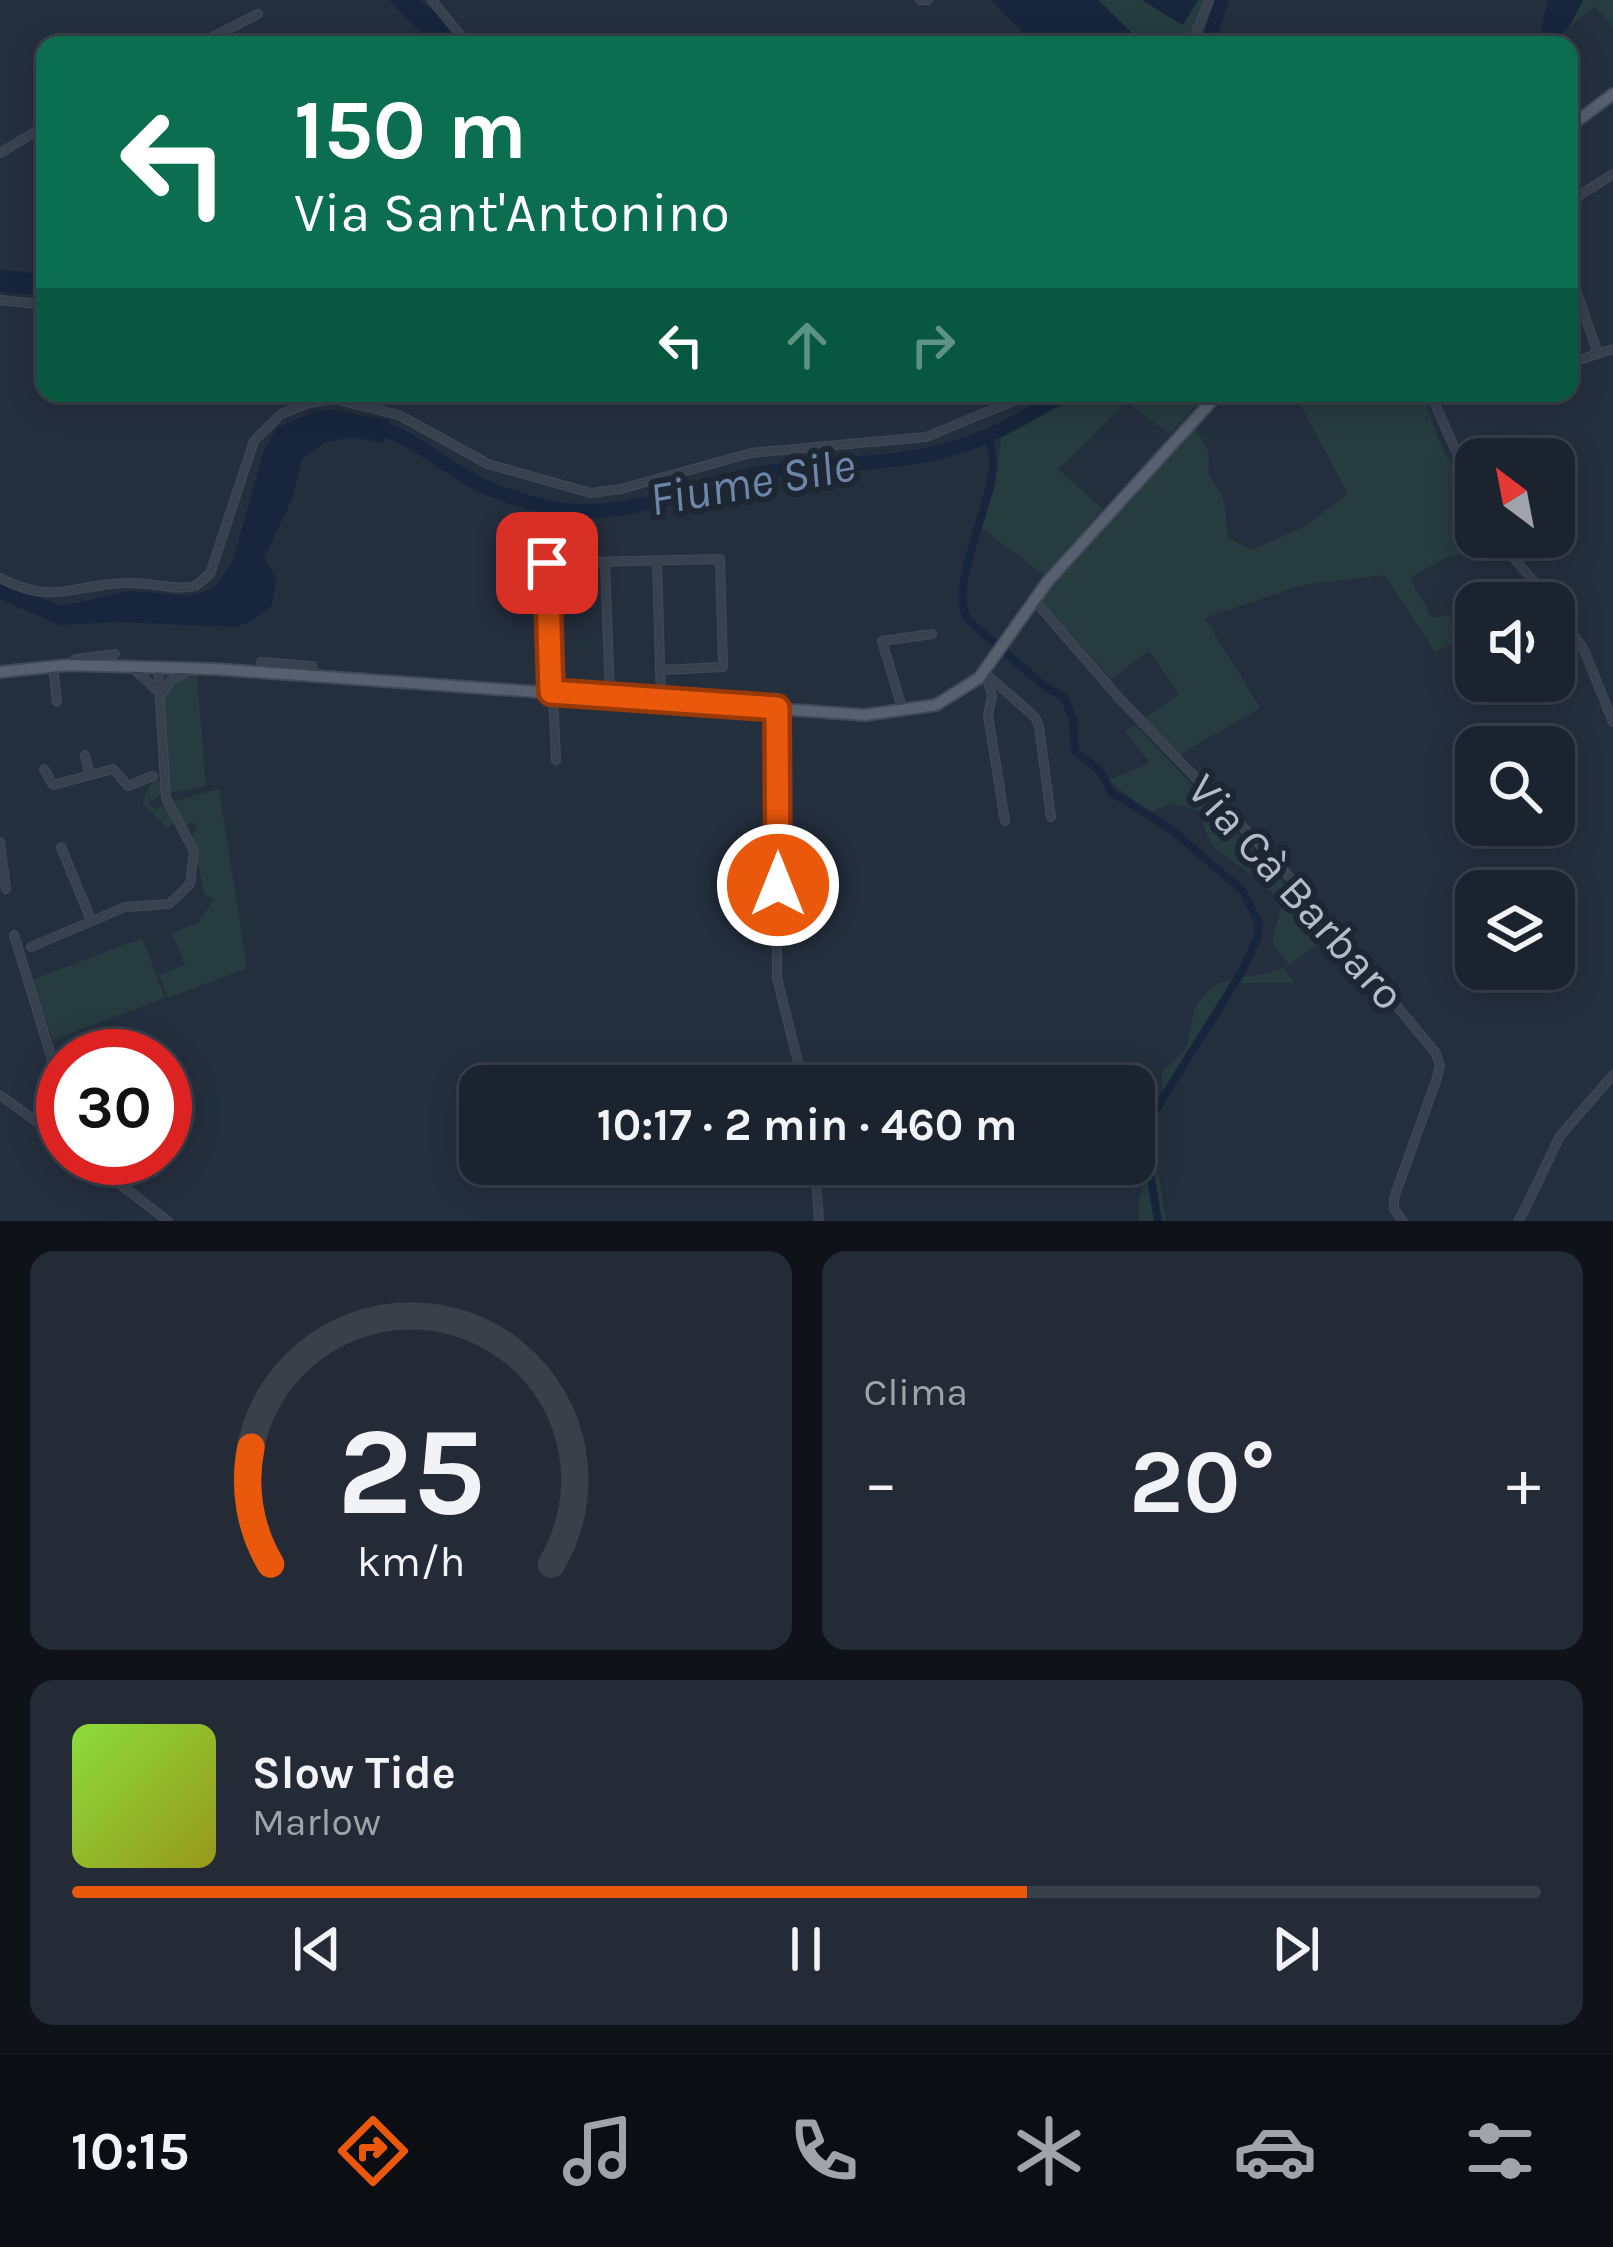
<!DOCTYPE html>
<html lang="it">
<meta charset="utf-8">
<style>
:root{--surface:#1b232e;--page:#242b36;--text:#f1f3f6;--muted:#a0a4aa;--line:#39404a;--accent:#ea580c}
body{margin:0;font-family:Karla,sans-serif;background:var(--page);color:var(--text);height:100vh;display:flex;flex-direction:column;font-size:45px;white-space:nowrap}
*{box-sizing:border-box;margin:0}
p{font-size:39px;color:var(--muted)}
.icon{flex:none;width:66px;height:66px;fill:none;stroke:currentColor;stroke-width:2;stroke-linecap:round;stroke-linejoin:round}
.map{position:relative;height:1221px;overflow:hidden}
.side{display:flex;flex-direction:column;gap:30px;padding:30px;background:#0f1319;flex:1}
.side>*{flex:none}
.hud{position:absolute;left:36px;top:36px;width:1542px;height:366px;border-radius:24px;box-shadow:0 6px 30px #0003,0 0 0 3px var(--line);background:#0b6e4f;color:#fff;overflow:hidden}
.needle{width:78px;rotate:328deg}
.fabs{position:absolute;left:1455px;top:438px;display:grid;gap:24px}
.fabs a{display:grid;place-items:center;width:120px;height:120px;border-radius:24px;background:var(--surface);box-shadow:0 6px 30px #0003,0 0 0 3px var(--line);font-size:60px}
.speed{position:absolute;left:36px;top:1029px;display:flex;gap:24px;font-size:60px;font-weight:700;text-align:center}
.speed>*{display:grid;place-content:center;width:156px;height:156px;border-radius:50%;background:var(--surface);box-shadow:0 6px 30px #0003,0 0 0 3px var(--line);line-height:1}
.speed .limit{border:18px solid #d22;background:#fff;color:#111}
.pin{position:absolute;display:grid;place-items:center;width:102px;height:102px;color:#fff;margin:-51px;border-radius:24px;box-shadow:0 6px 18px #0006}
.me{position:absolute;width:132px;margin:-66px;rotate:0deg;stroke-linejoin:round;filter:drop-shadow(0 0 9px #0008)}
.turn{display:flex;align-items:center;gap:42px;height:252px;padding:0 60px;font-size:54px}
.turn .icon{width:156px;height:156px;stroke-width:2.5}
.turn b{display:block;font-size:84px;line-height:102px}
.lanes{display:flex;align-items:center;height:114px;padding:0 60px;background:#0003;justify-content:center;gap:60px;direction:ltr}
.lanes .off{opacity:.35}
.big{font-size:90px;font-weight:700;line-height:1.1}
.side .widget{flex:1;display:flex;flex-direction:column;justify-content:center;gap:18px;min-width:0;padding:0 42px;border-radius:24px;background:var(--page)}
.side .dial{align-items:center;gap:0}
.dial svg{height:312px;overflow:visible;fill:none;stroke:var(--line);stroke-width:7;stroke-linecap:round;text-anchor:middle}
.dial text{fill:var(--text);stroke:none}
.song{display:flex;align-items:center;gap:36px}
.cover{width:144px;height:144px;border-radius:18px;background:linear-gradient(135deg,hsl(90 70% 55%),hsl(60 70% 35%))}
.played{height:12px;border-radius:6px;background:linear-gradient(90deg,var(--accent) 65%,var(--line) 65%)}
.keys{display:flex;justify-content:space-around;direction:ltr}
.heat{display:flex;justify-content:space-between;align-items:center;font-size:66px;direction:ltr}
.side .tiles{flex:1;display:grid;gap:30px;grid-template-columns:1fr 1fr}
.widget:last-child{grid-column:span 2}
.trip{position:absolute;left:459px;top:1065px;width:696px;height:120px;border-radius:24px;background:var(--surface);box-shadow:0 6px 30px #0003,0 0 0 3px var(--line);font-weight:700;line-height:120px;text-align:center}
.dock{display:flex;height:192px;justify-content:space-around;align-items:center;background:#0b0e12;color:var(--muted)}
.dock .icon{width:84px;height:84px}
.dock .on{color:var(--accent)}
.dock b{font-size:54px;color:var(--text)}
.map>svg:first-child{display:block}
.green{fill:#263c3f}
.water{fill:#17263c}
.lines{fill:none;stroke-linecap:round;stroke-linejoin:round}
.canal{stroke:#17263c;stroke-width:8}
.river{stroke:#17263c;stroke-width:14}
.minor-casing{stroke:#414a57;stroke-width:10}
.major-casing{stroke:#414a57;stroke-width:14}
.minor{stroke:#38414e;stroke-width:8}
.major{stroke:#56606e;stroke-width:10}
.route-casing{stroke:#983908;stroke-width:30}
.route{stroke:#ea580c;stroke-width:21}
.labels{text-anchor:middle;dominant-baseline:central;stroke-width:12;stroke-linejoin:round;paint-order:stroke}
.street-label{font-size:45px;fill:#b4bcc9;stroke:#1d2633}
.water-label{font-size:48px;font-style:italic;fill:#6d86a8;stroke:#1d2633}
</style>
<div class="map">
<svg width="1613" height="1221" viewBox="0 0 1613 1221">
<rect width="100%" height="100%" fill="#242f3e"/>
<g class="green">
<polygon points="1098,0 1142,0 1182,25 1198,0 1220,0 1204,45 1144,45"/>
<polygon points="1583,0 1613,0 1613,28 1595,6 1565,31"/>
<polygon points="1081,393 1207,393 1170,434 1126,402 1058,469 1103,509 1044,575 980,527 995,486 1001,438 1021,424"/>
<polygon points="1294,393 1389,393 1393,400 1423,393 1438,439 1476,510 1476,537 1491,537 1495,545 1445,558 1410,578 1432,617 1450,616 1461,640 1435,652 1384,575 1302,585 1205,618 1260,708 1179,755 1145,718 1179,694 1149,651 1111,679 1040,600 1195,427 1209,452 1208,473 1224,500 1228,538 1252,550 1305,526 1348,494"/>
<polygon points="197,676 206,786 170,793 164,697 178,679"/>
<path d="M 1136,725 L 1331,934 L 1284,969 L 1294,983 L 1239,983 L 1159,1112 L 1152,1133 L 1166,1221 L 1139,1221 C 1138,1206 1138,1196 1144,1183 C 1146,1180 1153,1168 1153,1165 C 1156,1135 1100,1127 1162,1098 L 1162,1071 C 1168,1065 1179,1058 1184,1051 C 1193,1036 1188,1013 1202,997 C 1228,968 1260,983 1289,965 L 1273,943 C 1272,930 1282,918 1280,905 C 1278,889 1227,860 1215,847 C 1205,837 1204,823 1201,811 L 1172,803 L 1150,813 L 1108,780 L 1150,763 L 1125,732 Z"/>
<polygon points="154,780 161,781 162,794 149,803 153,808 164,806 174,823 167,828 143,804 144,796"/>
<polygon points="219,789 247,968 168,998 159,975 185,965 172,933 198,923 214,899 204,894 192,833 197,828 193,822 186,826 172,802"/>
<polygon points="142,938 165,998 53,1040 31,980"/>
</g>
<g class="water">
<polygon points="389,0 420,0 444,20 463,45 433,45"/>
<polygon points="991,0 1098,0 1144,45 1035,45"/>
<polygon points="1142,0 1198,0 1183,25"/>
<polygon points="1548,0 1583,0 1569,27 1554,41 1541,30"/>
<polygon points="0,270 45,274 45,296 0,292"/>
<polygon points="331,410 390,420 382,443 353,437 324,443 302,459 292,499 264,558 276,579 272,605 255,619 237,627 117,622 60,625 0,599 0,582 62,606 131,591 191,596 202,593 216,585 233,561 264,450 277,428 313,412"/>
</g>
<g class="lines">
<path class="canal" d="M 988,434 C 989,442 993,453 993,462 C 993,504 949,583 967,619 L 1044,686 L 1064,698 L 1073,719 L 1075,751 L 1101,772 L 1111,792 L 1167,826 L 1243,891 L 1259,923 L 1258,937 L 1241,973 L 1143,1130 L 1158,1221"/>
<g class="river">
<polyline points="1207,45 1222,0"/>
<path d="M 372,427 C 415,435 446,470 485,487 C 504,495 527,502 547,507 C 621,524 691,486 762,473 C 829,461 897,467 962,446 C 999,434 1035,410 1069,393"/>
</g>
<g class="minor-casing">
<g id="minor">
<polyline points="432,0 468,45"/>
<polyline points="920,0 928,0"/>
<polyline points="197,45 258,14"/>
<polyline points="1191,45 1209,0"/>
<polyline points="0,153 45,126"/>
<polyline points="1569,202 1613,174"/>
<polyline points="1569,270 1598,354"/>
<polyline points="0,300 45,305"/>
<polyline points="1569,363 1613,349"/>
<polyline points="1430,393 1476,496"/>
<polyline points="1433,402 1471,393"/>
<polyline points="1496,537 1552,603"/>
<polyline points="657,561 661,700"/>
<polyline points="605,562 610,696"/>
<path d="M 0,578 C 55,607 76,583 129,583 C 151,582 174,591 195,586 L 210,574 L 254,441 L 281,414 L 309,403 L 334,399 L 399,415 L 488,464 L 591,493 L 621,489 L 751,453 L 926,437 L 1033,393"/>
<polyline points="1034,600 1120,699 1282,868 1435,1052 1440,1065 1437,1078 1394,1198 1394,1209 1403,1221"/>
<polyline points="1554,606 1584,650 1613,722"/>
<polyline points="261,662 312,666 315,676"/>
<polyline points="69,664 76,659 115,654"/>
<polyline points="53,667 57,702"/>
<polyline points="135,670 159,692"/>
<polyline points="985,673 1035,717 1039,727 1051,817"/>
<polyline points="986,675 992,696 988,715 1005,821"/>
<polyline points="161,695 170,681 190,670"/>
<polyline points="777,708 777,978 804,1086"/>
<polyline points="903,711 882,641 932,634"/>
<polyline points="85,755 90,775"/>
<polyline points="556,760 547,563 720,559 723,667 660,670"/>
<polyline points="44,769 53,785 113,769 128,786 153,776"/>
<polyline points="0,842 6,889"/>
<polyline points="61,847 91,920"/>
<polyline points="14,935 63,1095"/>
<polyline points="31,947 125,907 169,904 190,884 194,851 166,798 158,667"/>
<polyline points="0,1095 63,1141"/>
<polyline points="86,1158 168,1221"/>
<polyline points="815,1164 819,1221"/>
<polyline points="1519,1221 1560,1136 1613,1075"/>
</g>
</g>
<g class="major-casing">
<g id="major">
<polyline points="1569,127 1613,94"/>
<polyline points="0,672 68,665 214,669 865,715 936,705 979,678 1048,581 1219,393"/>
</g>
</g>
<use href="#minor" class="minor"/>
<use href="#major" class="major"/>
</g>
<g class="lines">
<g class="route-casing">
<polyline id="route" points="547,563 551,692 777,708 778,885"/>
</g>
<use href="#route" class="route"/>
</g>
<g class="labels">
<g class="street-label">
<text transform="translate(1296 892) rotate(48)">Via Cà Barbaro</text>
</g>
<g class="water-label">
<text transform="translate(752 482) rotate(-10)">Fiume Sile</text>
</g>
</g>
</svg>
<div class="fabs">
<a><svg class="needle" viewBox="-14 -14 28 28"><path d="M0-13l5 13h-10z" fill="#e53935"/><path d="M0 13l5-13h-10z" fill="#a0a4aa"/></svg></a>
<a><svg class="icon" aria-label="sound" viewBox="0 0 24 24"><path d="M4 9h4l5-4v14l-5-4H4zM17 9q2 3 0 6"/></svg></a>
<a><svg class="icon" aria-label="search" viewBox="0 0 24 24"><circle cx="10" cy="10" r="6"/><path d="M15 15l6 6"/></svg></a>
<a><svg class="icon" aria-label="layers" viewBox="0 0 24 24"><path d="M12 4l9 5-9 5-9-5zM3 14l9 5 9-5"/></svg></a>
</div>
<div class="speed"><div class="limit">30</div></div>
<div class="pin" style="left:547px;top:563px;background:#d93025"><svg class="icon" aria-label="arrive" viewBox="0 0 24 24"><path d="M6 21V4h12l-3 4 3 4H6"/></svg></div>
<svg class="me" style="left:778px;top:885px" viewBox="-20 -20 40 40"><circle r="17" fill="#ea580c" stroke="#fff" stroke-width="3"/><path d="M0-11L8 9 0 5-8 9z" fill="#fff"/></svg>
<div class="trip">10:17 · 2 min · 460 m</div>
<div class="hud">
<div class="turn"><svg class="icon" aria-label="left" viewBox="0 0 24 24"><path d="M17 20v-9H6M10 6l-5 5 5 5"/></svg><div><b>150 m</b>Via Sant'Antonino</div></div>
<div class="lanes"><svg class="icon" aria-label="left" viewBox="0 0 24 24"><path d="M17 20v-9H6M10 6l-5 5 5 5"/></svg><svg class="icon off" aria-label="ahead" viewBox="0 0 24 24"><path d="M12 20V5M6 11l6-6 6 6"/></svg><svg class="icon off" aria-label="right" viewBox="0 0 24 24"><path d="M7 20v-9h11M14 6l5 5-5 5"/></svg></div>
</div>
</div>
<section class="side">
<div class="tiles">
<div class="widget dial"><svg viewBox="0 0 100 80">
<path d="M14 69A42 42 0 1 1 86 69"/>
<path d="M14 69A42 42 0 0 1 9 39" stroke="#ea580c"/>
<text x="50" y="56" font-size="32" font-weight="700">25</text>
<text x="50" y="72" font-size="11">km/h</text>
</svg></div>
<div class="widget"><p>Clima</p>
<div class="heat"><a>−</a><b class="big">20°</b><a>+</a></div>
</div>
<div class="widget">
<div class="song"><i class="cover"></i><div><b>Slow Tide</b><p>Marlow</p></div></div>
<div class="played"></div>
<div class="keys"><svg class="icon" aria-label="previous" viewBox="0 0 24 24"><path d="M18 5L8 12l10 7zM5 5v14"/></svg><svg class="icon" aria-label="pause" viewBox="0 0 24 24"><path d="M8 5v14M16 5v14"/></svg><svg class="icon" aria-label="next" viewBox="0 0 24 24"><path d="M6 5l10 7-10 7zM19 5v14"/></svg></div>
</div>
</div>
</section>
<nav class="dock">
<b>10:15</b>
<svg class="icon on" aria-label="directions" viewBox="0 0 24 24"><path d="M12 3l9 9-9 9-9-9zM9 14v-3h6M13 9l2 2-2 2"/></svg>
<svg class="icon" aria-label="music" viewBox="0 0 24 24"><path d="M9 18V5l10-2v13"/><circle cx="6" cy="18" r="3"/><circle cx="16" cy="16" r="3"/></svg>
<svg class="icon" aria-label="phone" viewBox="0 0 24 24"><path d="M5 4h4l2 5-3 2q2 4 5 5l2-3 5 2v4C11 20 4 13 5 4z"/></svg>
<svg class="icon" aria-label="climate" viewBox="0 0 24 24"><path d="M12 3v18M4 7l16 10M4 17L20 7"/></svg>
<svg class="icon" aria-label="car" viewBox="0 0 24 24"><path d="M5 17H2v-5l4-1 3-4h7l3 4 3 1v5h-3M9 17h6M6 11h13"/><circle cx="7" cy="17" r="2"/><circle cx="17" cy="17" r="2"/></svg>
<svg class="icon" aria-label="filters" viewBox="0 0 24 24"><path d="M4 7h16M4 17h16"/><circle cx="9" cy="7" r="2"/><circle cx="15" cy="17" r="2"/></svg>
</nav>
